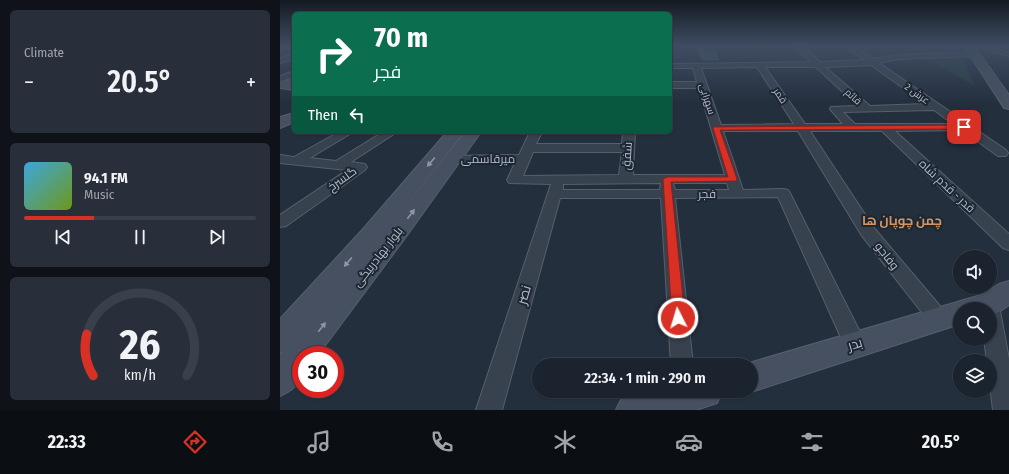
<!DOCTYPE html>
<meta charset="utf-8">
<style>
:root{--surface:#1b232e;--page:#282f3a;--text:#f1f3f6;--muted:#a0a4aa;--line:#39404a;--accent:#d93025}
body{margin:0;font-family:"Fira Sans Condensed",Cairo,sans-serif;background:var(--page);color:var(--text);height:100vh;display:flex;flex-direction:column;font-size:15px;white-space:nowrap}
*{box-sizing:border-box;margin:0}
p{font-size:13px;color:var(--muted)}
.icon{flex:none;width:22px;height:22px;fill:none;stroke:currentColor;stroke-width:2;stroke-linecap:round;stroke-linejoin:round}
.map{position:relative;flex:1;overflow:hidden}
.panel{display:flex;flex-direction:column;gap:10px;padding:10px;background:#0f1319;width:280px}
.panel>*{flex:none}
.hud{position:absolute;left:12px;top:12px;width:380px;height:122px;border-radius:6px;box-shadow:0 1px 3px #0004,0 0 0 1px var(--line);background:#0b6e4f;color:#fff;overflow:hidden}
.controls{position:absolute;left:673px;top:250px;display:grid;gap:8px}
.controls a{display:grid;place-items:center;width:44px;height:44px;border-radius:50%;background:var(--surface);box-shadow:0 1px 3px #0004,0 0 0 1px var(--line);font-size:20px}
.speed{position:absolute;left:12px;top:346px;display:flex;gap:8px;font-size:20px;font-weight:700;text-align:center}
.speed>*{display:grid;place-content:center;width:52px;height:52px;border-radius:50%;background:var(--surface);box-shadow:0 1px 3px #0004,0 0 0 1px var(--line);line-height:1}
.speed .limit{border:6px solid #d22;background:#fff;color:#111}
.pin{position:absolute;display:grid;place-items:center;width:34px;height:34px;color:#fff;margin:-17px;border-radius:8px;box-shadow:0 2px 6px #0006}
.me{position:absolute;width:44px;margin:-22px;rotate:355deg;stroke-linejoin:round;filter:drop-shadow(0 0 3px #0008)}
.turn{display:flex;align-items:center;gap:14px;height:84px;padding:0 16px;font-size:18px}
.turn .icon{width:52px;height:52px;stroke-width:2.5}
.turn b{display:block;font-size:28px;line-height:34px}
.then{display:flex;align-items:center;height:38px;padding:0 16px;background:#0003;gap:8px;font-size:15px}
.big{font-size:30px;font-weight:600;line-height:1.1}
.panel .card{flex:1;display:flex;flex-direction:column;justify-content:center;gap:6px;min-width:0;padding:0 14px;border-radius:6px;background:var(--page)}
.panel .dial{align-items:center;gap:0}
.dial svg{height:104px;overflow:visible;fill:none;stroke:var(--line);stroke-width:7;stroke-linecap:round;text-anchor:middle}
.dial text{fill:var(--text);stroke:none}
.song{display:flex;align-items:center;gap:12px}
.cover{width:48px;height:48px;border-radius:6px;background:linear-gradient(135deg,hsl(200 70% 55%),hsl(80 70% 35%))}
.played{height:4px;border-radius:2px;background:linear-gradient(90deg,var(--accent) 30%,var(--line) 30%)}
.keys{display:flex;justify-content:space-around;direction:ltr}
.heat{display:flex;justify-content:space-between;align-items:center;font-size:22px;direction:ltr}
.trip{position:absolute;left:252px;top:358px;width:226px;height:40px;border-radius:20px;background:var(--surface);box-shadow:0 1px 3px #0004,0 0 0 1px var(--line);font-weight:600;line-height:40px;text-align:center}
.dock{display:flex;height:64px;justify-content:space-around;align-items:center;background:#0b0e12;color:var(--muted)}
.dock .icon{width:28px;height:28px}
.dock .selected{color:var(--accent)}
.dock b{font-size:18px;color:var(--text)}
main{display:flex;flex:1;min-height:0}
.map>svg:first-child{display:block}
.green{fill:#263c3f}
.building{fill:#455162;stroke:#1f2835}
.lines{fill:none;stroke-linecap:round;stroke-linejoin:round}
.street-casing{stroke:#565f6c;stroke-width:2}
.secondary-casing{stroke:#565f6c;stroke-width:2}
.street{fill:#38414e;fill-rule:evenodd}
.secondary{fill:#465061;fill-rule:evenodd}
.oneway{fill:#8e96a5}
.route{fill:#d93025;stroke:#8d1f18}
.labels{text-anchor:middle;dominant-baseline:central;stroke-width:4;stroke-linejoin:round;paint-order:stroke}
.far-street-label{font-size:10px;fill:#b4bcc9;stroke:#1d2633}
.street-label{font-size:12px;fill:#b4bcc9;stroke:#1d2633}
.neighbourhood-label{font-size:13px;font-weight:bold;fill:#d59563;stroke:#1d2633}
.near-street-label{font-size:14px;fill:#b4bcc9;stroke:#1d2633}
</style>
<main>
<section class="panel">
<div class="card"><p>Climate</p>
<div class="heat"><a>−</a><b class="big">20.5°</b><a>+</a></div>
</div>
<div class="card">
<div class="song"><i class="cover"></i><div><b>94.1 FM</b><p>Music</p></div></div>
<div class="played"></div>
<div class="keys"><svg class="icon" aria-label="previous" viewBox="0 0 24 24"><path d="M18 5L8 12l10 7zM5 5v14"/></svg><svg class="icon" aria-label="pause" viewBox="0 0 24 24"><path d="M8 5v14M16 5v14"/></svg><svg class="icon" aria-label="next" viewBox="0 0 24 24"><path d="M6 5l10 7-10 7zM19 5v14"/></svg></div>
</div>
<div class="card dial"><svg viewBox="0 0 100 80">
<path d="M14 69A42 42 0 1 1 86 69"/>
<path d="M14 69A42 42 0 0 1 9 37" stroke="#d93025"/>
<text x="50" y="56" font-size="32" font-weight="700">26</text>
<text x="50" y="72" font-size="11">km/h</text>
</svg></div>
</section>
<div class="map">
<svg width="729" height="410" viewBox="0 0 729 410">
<rect width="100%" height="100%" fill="#242f3e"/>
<polygon class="green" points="681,57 695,86 648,59"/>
<polygon class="building" points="415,46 436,46 440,61 421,61"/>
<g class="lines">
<g class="street-casing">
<g id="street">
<path d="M 516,46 L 522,46 L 540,62 L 585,60 L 568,49 L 568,46 L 574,46 L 594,59 L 618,55 L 695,52 L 699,54 L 695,56 L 618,59 L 599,63 L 726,150 L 728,153 L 726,156 L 718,156 L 682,130 L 615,131 L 729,234 L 729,250 L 723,248 L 602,131 L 530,131 L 594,228 L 665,312 L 668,318 L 665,324 L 658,326 L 651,324 L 582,236 L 518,131 L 443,131 L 463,190 L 503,189 L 508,190 L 510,193 L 586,344 L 583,351 L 575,354 L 567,351 L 498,197 L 395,198 L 413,365 L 391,365 L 381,198 L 280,198 L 222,410 L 196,410 L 271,184 L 229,183 L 227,180 L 235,163 L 172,163 L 167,162 L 166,159 L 167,156 L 239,155 L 250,132 L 262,132 L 256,144 L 342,144 L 343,132 L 355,132 L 353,175 L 445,175 L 419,88 L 390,88 L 390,82 L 417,82 L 413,68 L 390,68 L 390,64 L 531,62 L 516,49 ZM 591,65 L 646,104 L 590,106 L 545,67 ZM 477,67 L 514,124 L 441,125 L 421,68 ZM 485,67 L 536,67 L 578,106 L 551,107 L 550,109 L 563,124 L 525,124 ZM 654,110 L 673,124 L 575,124 L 563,112 ZM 253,152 L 342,152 L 339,175 L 243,176 ZM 381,183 L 380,190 L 283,190 L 283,184 ZM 393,183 L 447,183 L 449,190 L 395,190 Z"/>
<polygon points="692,46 705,46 729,52 729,56"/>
<polygon points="14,54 14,59 0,63 0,58"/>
<polygon points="14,71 14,77 0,82 0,76"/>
<polygon points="59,132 73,132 30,158 56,161 103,132 117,132 71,162 85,164 87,167 85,170 6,226 0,227 0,215 67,170 0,163 0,155 14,157"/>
<polygon points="710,303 717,305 720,311 729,359 729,410 713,410 710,385 710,361 707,361 704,339 710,339 710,309 701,309 703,305"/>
</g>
</g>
<g class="secondary-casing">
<g id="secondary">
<polygon points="684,46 694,46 729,95 729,109 724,108"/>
<polygon points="0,80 14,82 14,90 0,88"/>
<polygon points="14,113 14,122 0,128 0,117"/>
<path d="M 167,132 L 184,132 L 104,233 L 185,132 L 201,132 L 125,238 L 38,355 L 21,355 C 21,377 23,386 0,396 L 0,355 L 3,352 L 0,353 L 0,319 L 84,228 Z"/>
<polygon points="729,281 729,305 719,312 710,315 710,309 680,309 680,324 471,392 467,391 471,391 471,365 462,365 701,295 719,284"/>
<polygon points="360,391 442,391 437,403 416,410 336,410 342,398"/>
</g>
</g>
<use href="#street" class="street"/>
<use href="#secondary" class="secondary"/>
</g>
<defs><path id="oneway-solid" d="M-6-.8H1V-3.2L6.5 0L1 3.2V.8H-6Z"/></defs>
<g class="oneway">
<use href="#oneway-solid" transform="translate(151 162) rotate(130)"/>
<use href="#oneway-solid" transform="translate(131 214) rotate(-53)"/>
<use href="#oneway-solid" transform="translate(68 262) rotate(131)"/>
<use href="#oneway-solid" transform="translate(42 327) rotate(-52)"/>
</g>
<linearGradient id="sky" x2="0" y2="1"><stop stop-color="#141a22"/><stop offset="0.45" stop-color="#3f4d63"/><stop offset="1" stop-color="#3f4d63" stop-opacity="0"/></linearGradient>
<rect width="729" height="103" fill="url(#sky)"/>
<polygon class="route" points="684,125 687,127 686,129 440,130 457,179 456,181 391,182 405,318 403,322 398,324 394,322 392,318 383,179 387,177 448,177 433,128 434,127"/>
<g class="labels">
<g class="far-street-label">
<text transform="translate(637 94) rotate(36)">عرش 2</text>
<text transform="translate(500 96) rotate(56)">قمر</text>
<text transform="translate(573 97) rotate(42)">قائم</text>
<text transform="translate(427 99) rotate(72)">سهرابی</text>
</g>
<g class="street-label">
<text transform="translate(347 156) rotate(-86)">شفق</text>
<text x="208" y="159">میرقاسمی</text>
<text transform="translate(62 179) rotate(-36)">گلسرخ</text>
<text transform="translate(667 186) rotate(43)">قدر - قدم شاه</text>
<text x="427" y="194">فجر</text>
<text transform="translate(607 256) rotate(52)">وفاجو</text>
<text transform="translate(98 257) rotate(-52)">بلوار بهادربیگی</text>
</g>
<g class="neighbourhood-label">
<text x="622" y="220">چمن چوپان ها</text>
</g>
<g class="near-street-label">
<text transform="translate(244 295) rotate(-73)">نصر</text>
<text transform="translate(575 344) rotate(-17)">بدر</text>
</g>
</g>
</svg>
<div class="controls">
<a><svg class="icon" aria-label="sound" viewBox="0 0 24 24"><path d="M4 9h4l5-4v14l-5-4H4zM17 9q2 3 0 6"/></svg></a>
<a><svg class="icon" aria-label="search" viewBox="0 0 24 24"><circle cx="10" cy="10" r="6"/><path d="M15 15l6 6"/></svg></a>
<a><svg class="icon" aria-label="layers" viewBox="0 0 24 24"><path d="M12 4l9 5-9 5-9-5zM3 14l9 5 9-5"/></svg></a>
</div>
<div class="speed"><div class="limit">30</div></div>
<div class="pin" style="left:684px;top:127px;background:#d93025"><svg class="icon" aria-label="arrive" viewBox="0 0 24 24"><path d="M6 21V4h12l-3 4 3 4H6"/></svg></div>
<svg class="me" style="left:398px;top:318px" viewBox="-20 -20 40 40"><circle r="17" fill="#d93025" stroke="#fff" stroke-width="3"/><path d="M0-11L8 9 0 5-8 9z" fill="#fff"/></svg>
<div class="trip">22:34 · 1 min · 290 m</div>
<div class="hud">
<div class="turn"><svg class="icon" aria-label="right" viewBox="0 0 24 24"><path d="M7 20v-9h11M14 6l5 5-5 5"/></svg><div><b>70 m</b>فجر</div></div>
<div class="then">Then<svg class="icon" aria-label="left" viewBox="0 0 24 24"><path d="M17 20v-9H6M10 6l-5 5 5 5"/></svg></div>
</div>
</div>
</main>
<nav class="dock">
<b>22:33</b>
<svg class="icon selected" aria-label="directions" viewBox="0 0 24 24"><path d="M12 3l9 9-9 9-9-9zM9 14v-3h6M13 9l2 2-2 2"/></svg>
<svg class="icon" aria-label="music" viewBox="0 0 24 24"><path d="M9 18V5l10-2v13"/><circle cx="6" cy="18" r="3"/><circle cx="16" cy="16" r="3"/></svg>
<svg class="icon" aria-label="phone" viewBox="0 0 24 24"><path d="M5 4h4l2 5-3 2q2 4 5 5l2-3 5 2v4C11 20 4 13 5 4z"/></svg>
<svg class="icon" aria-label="climate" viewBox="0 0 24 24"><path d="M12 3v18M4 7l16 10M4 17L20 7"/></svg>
<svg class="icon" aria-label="car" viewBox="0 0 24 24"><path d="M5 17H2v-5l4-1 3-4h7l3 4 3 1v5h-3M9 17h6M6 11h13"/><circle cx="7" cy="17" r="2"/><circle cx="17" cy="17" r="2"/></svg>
<svg class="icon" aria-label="filters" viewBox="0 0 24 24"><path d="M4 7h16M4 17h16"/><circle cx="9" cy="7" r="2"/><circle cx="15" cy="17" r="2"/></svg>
<b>20.5°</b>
</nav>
